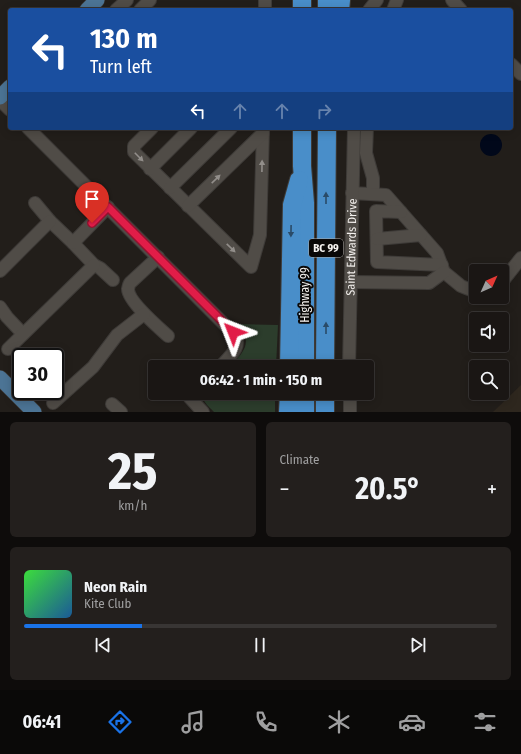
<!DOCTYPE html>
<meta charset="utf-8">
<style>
:root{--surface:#1a1614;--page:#231f1d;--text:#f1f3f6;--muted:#9f9fa0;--line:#383534;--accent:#1a73e8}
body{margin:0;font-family:"Fira Sans Condensed",sans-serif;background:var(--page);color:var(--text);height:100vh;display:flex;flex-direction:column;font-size:15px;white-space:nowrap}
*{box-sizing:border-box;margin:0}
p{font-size:13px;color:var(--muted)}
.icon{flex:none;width:22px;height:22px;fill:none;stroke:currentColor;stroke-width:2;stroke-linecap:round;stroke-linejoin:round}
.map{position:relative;height:412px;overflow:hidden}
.drawer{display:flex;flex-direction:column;gap:10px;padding:10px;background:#0e0c0b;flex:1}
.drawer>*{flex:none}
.guide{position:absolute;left:8px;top:8px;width:505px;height:122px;border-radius:4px;box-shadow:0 2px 10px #0003,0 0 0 1px var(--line);background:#1a4fa0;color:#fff;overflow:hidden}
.needle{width:26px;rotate:45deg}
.fabs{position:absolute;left:469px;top:264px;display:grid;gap:8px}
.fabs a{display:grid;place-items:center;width:40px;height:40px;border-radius:4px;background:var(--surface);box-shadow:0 2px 10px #0003,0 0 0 1px var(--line);font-size:20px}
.speed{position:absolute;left:12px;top:348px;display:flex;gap:8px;font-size:20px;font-weight:700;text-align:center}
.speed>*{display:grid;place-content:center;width:52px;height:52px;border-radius:50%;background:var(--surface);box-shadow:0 2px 10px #0003,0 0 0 1px var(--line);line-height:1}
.speed .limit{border:2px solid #111;border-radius:6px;background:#fff;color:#111}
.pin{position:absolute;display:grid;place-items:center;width:34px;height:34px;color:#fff;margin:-41px -17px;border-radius:50% 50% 50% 0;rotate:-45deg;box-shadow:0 0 4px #0007}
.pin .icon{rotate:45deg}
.me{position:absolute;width:44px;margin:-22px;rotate:315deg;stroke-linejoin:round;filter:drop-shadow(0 0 3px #0008)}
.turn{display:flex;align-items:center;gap:14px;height:84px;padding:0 16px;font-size:18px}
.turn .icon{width:52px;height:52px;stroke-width:2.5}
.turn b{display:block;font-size:28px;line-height:34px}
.lanes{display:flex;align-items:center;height:38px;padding:0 16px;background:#0003;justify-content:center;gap:20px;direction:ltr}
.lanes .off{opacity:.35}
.big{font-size:30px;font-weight:700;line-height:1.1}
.drawer .widget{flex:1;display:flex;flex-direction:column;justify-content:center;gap:6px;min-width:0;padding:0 14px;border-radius:6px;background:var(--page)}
.drawer .dial{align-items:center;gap:0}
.dial b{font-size:52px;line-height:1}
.song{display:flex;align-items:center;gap:12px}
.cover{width:48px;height:48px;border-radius:6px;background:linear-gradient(135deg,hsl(120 70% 55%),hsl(210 70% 35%))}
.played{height:4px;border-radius:2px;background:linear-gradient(90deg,var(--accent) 25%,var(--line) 25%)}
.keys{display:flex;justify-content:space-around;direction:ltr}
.heat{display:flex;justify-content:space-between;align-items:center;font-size:22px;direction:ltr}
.drawer .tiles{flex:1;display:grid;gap:10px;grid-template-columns:1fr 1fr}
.widget:last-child{grid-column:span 2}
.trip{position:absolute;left:148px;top:360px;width:226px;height:40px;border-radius:4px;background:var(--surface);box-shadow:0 2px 10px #0003,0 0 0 1px var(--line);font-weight:700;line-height:40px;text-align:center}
.tab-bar{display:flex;height:64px;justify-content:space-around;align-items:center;background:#0a0908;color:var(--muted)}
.tab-bar .icon{width:28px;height:28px}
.tab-bar .on{color:var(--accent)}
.tab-bar b{font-size:18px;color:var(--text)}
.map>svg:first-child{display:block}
.built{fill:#2e271e}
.green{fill:#2c3d2c}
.water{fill:#01081a}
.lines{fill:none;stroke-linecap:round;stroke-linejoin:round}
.minor-casing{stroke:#3e3b38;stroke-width:14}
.major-casing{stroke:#3e3b38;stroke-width:16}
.highway-casing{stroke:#3e3b38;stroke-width:20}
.minor{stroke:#504c47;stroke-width:12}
.major{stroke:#4c7495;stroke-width:15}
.highway{stroke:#498ec9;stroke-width:18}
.oneway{fill:#928e8a}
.oneway2{fill:#2a4b68}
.route-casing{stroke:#92132f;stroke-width:10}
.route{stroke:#e11d48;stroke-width:7}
.labels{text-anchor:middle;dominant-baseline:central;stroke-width:4;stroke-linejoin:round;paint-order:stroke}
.shield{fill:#0a0807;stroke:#aeaca9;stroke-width:1}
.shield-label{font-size:11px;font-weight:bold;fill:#f5f2ef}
.street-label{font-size:12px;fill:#f5f2ef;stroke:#0a0807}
</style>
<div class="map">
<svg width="521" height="412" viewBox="0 0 521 412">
<rect width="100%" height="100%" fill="#221e1a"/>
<polygon class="built" points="521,385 521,412 493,412"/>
<g class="green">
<path d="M 238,324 L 278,325 L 276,367 L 229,367 C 243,353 254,343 238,324 Z"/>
<path d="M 204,393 L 275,393 L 275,412 L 214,412 C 209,406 201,402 204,393 Z"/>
</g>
<circle class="water" cx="491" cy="145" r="11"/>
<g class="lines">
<g class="minor-casing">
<g id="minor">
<polyline points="452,0 461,10"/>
<polyline points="116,10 127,0"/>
<polyline points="140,10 150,0"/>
<polyline points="265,10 265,0"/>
<polyline points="369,10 377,0"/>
<polyline points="393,10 397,0"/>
<polyline points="511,64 521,74"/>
<polyline points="0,100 10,110"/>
<path d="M 28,128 L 233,333 C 244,346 229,357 220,367"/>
<polyline points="152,128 134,146 134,152 251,267 260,235 263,128"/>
<polyline points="367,128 366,153 373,178 373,194"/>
<polyline points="150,169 191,128"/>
<polyline points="170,188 231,128"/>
<polyline points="352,193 386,195 437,253 444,272 461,286 476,292"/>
<polyline points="35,203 50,221 73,243 94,265 100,268 113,280"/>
<polyline points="188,206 263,133"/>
<polyline points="401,212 376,211 377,262 442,265"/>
<polyline points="377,239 421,235"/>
<polyline points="73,243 108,207"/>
<path d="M 158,257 L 130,283 C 129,284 128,289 128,289 C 128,301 159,328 168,336"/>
<polyline points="0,271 50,221"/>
<polyline points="351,282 429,283 444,272"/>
<polyline points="502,282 521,258"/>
<polyline points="0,307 7,317 23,334"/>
<polyline points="8,349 94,265"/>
<path id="s1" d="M 349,367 L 354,128"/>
<polyline points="194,393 190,398 203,412"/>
<polyline points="350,393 350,412"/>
<polyline points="53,403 93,367 117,335 144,314"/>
<polyline points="112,404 121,412"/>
</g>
</g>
<g class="major-casing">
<g id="major">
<polyline points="87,10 97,0"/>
<polyline points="0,97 10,87"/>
<polyline points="0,378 34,412"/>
</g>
</g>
<g class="highway-casing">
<g id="highway">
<polyline points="327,0 327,10"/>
<polyline points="302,10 302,0"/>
<polyline points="340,10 341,0"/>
<polyline points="302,128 302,166 305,203 305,367"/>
<polyline points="289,367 292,205 299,180"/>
<polyline points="325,367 327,128"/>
<polyline points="288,412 289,393"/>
<polyline points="305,412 305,393"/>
<polyline points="325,412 325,393"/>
</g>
</g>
<use href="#minor" class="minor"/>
<use href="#major" class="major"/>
<use href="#highway" class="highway"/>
</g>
<defs><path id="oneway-solid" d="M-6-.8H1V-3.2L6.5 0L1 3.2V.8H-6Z"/></defs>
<g class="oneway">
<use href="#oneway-solid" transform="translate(139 157) rotate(45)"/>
<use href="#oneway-solid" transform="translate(262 166) rotate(-89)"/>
<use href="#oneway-solid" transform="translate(216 179) rotate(-44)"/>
<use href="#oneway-solid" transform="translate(231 248) rotate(44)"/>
</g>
<g class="oneway2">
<use href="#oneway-solid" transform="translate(326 198) rotate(-90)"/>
<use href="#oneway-solid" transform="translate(291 231) rotate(91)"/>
<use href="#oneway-solid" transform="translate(326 328) rotate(-90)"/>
</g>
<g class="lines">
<g class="route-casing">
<polyline id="route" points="92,223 108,207 233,332"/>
</g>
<use href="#route" class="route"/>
</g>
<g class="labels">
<rect class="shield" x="309" y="239" width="34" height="18" rx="3"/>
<g class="shield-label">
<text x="326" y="248">BC 99</text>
</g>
<g class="street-label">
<text stroke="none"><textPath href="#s1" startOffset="120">Saint Edwards Drive</textPath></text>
<text transform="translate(305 295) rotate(-90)">Highway 99</text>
</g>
</g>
</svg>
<div class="fabs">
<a><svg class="needle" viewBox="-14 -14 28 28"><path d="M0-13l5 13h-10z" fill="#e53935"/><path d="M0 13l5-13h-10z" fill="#9f9fa0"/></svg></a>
<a><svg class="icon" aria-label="sound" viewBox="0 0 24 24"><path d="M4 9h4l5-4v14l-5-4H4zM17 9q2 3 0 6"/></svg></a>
<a><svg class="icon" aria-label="search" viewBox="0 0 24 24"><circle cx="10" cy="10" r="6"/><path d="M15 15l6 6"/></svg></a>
</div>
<div class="speed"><div class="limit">30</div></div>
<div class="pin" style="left:92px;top:223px;background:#d93025"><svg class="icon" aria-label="arrive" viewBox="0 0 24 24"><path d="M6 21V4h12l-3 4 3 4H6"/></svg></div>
<svg class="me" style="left:233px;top:332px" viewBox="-20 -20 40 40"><path d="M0-17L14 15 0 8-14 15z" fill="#e11d48" stroke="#fff" stroke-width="4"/></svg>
<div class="trip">06:42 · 1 min · 150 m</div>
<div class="guide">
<div class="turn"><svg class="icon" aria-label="left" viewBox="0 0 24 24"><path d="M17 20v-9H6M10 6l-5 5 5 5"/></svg><div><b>130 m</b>Turn left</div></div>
<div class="lanes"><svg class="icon" aria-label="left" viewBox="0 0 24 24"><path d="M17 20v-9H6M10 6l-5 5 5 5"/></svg><svg class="icon off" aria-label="ahead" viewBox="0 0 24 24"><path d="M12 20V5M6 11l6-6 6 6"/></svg><svg class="icon off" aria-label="ahead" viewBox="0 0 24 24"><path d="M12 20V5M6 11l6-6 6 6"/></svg><svg class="icon off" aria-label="right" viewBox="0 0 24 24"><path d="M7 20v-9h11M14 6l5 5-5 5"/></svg></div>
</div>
</div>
<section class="drawer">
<div class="tiles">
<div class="widget dial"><b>25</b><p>km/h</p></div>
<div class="widget"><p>Climate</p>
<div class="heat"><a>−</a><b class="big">20.5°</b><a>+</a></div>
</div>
<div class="widget">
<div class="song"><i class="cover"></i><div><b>Neon Rain</b><p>Kite Club</p></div></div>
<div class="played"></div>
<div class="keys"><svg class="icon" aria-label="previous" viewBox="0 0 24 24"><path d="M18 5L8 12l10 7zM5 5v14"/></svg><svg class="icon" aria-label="pause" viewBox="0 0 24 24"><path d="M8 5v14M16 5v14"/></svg><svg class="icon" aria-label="next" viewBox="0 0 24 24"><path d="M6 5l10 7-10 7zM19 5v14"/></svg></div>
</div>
</div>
</section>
<nav class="tab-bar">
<b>06:41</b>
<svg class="icon on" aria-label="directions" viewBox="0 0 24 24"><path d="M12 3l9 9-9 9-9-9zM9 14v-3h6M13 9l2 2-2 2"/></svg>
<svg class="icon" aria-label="music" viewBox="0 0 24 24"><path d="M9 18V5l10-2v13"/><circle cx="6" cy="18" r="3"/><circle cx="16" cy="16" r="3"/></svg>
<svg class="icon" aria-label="phone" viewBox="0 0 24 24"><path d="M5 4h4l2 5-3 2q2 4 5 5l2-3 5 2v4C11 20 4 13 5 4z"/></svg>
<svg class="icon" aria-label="climate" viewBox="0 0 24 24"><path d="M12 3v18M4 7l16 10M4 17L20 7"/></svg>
<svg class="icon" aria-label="car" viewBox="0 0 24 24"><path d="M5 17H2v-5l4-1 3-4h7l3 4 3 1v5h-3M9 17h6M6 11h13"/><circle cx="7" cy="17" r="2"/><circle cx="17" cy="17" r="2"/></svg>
<svg class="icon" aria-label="filters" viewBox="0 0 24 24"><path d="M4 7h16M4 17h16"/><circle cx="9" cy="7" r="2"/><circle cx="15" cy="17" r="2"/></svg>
</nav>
